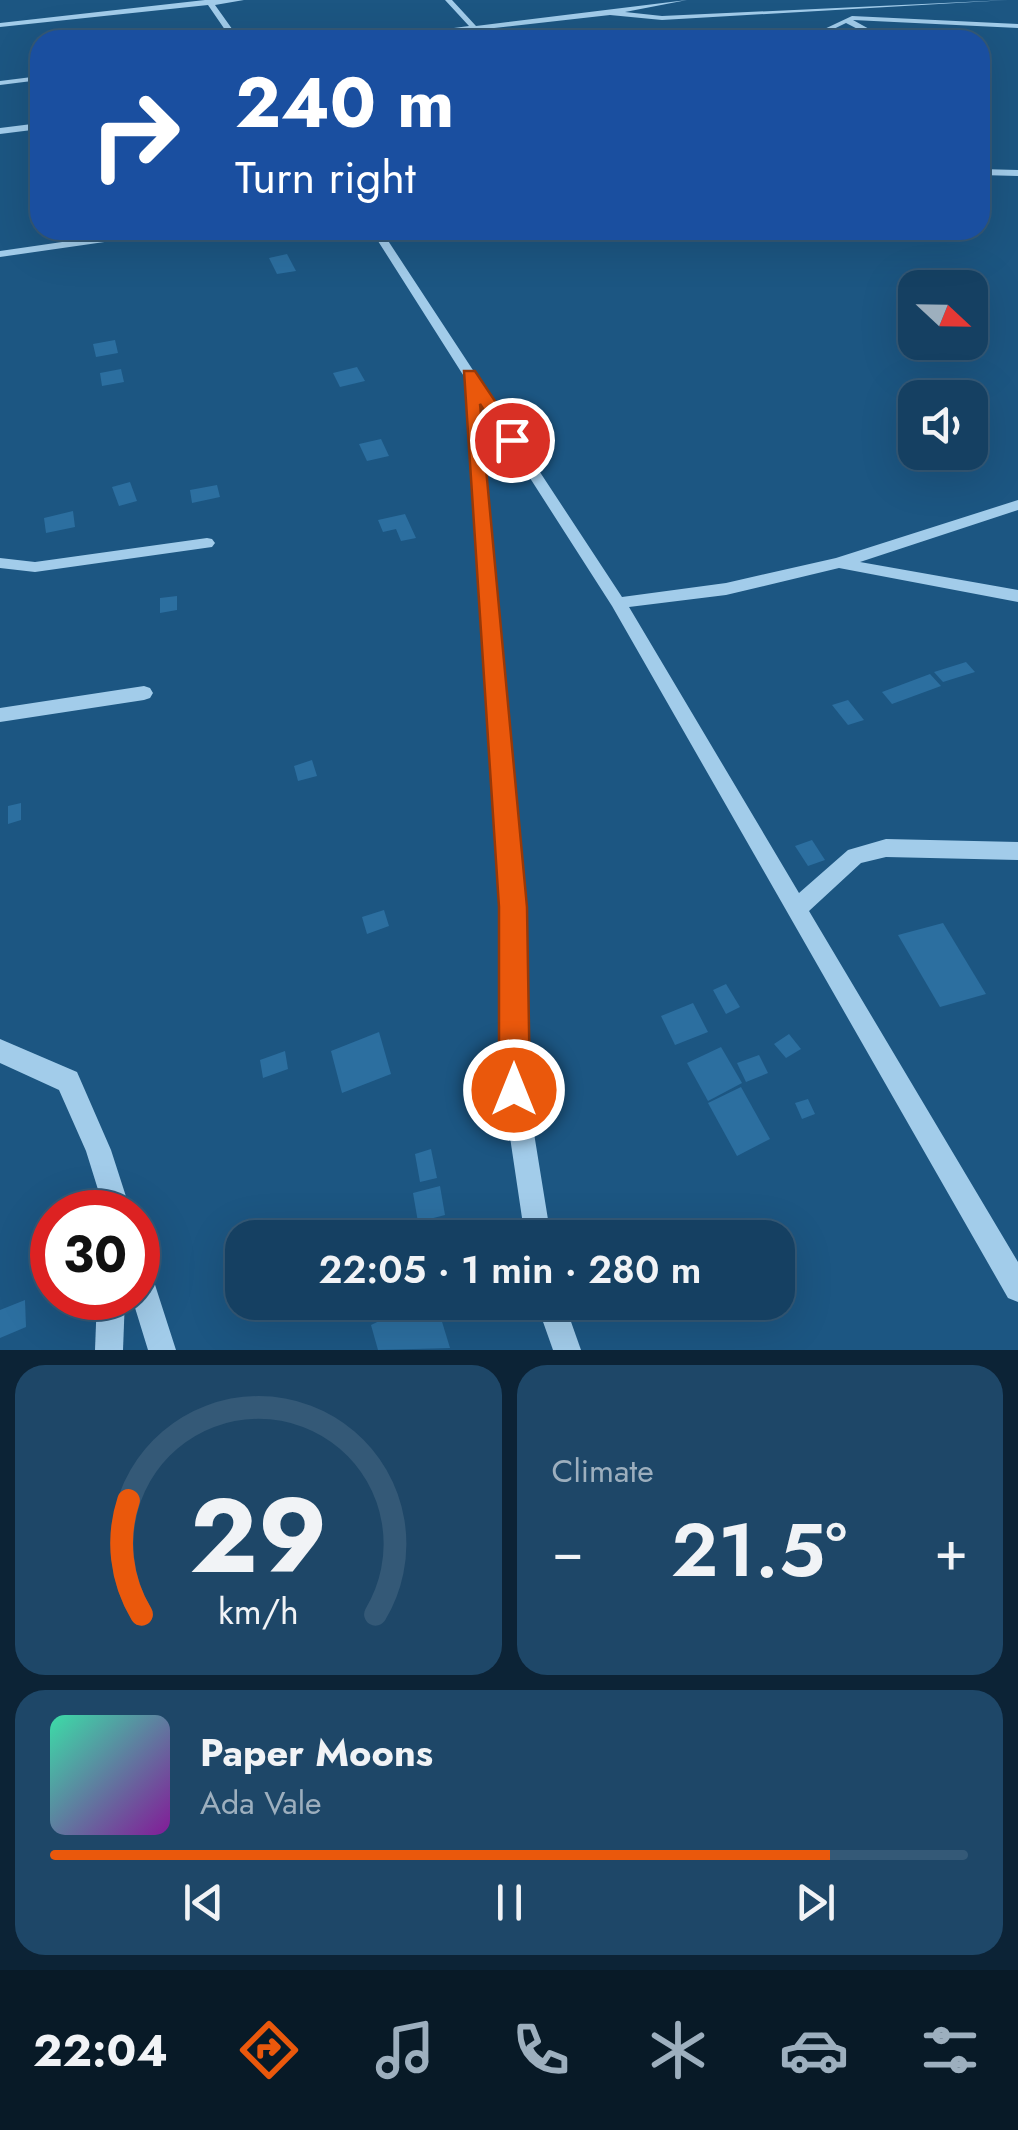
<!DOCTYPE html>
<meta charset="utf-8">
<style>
:root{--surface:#154062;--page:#1e4768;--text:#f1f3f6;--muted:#9dafbe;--line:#345977;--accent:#ea580c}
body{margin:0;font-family:Jost,sans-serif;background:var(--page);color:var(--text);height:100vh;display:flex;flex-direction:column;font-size:38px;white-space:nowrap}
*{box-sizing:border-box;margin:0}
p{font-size:32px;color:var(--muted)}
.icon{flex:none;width:55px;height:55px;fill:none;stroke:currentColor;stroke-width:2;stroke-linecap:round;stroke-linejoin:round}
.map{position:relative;height:1350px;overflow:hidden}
.sheet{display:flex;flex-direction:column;gap:15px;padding:15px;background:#0c2336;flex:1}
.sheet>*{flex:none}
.top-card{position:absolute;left:30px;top:30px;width:960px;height:210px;border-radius:30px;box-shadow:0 10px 40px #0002,0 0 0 2px var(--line);background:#1a4fa0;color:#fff;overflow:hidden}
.needle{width:65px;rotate:112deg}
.buttons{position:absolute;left:898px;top:270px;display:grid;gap:20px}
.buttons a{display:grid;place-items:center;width:90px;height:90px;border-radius:20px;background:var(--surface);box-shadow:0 10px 40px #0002,0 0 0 2px var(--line);font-size:50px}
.speed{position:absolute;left:30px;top:1190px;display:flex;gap:20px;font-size:50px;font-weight:700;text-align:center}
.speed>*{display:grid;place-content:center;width:130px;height:130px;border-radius:50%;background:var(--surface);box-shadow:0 10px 40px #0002,0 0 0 2px var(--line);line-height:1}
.speed .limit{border:15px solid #d22;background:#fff;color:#111}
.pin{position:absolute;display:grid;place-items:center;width:85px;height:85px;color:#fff;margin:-42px;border:5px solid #fff;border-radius:50%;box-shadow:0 2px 10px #0007}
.me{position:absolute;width:110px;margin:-55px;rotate:0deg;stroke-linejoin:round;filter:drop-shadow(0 0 8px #0008)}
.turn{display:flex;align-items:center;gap:35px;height:210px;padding:0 40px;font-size:45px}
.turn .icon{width:130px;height:130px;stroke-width:2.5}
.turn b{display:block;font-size:70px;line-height:85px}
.big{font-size:75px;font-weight:600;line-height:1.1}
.sheet .widget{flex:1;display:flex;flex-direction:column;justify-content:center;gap:15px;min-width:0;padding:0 35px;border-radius:30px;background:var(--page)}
.sheet .dial{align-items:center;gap:0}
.dial svg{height:260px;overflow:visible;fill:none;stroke:var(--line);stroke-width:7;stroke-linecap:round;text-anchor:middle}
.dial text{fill:var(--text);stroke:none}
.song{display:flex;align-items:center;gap:30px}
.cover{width:120px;height:120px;border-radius:15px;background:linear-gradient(135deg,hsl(160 70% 55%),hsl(290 70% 35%))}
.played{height:10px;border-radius:5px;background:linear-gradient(90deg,var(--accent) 85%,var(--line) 85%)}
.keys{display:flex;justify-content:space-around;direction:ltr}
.heat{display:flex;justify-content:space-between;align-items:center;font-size:55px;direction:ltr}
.sheet .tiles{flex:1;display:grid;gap:15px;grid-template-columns:1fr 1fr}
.widget:last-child{grid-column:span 2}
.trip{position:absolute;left:225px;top:1220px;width:570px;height:100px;border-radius:30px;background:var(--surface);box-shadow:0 10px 40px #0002,0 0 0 2px var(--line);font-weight:600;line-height:100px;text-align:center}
.tabs{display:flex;height:160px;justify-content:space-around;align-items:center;background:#081a27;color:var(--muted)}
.tabs .icon{width:70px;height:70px}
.tabs .on{color:var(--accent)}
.tabs b{font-size:45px;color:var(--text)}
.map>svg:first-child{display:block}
.building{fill:#2c6fa0}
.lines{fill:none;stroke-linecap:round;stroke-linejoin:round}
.minor{fill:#a2ccea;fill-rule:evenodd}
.route{fill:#ea580c;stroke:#983908;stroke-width:2.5}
</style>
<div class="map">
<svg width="1018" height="1350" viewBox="0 0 1018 1350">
<rect width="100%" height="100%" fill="#1c5682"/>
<g class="building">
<polygon points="287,254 296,271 277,274 269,258"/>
<polygon points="115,340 118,353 96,357 93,344"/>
<polygon points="357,367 365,381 340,387 333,373"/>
<polygon points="121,369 124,382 102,386 100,373"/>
<polygon points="381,439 389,456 367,461 359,444"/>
<polygon points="130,482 137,501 119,506 112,487"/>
<polygon points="217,485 220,497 192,503 190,490"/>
<polygon points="73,511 75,527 46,533 44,518"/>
<polygon points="405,514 416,538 401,541 396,529 383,532 378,520"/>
<polygon points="177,596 177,610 160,613 160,598"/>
<polygon points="966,662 975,672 943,682 934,672"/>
<polygon points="930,674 941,686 892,704 882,692"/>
<polygon points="848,700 864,720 848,725 832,705"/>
<polygon points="312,760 317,776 298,781 294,766"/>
<polygon points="21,803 21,820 8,824 8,806"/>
<polygon points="812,840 825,860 808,866 795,846"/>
<polygon points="384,910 389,926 367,934 362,917"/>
<polygon points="943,923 986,994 940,1007 898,935"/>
<polygon points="726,984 740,1007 726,1014 713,990"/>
<polygon points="693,1003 708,1032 675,1045 661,1016"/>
<polygon points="379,1032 391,1074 342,1093 331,1051"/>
<polygon points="789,1034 801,1049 786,1058 774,1044"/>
<polygon points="721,1047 742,1083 708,1101 687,1063"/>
<polygon points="285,1051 288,1069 263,1078 260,1060"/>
<polygon points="759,1055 768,1073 746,1082 737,1063"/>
<polygon points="741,1087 770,1139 737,1156 708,1103"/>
<polygon points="808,1099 815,1114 802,1119 795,1103"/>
<polygon points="431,1149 437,1178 420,1182 415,1154"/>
<polygon points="440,1186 445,1215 418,1222 413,1193"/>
<polygon points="25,1300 26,1327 0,1338 0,1310"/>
<polygon points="419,1302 436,1302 450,1348 378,1350 371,1325"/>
</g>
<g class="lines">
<g class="minor">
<polygon points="205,0 244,0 215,5 240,40 232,40 208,5 0,27 0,23"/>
<polygon points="445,0 452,0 476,26 687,0 625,12 662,16 1008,0 662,20 610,15 386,40 363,40 469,26"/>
<polygon points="852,16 1018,24 1018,28 853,20 889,40 879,40 846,23 811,40 801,40"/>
<polygon points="40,76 40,80 0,85 0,81"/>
<polygon points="40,123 40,129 0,134 0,128"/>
<polygon points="980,169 1018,170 1018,176 980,175"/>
<polygon points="145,230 172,230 167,233 0,257 0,251"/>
<polygon points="371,230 381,230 622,597 726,583 836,558 1018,500 1018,510 860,562 1018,590 1018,602 839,568 726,595 629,607 799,893 848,850 886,839 1018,842 1018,860 886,857 861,863 809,911 1018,1262 1018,1302 1008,1298 612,606 478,397 524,907 527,1090 551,1238 525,1238 503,1090 502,907 465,378"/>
<polygon points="207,538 212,539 215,543 212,547 35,572 0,568 0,558 35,562"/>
<polygon points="144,686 150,688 153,693 150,698 144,700 0,722 0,708"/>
<polygon points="0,1039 77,1072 111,1150 131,1212 105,1212 86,1151 59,1090 0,1063"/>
<polygon points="138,1259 148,1263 176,1350 148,1350 132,1298 138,1298"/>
<polygon points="97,1298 125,1298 123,1350 95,1350"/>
<polygon points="536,1302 564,1302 581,1350 553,1350"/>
</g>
</g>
<polygon class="route" points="464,371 475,371 521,440 506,444 480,404 527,907 530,1090 526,1101 514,1105 503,1101 499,1090 499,907"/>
</svg>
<div class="buttons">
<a><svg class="needle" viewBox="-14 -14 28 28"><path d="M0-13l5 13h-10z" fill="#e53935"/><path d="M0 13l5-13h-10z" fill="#9dafbe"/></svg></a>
<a><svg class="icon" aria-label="sound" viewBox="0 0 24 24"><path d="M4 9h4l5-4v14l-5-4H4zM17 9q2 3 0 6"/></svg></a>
</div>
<div class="speed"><div class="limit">30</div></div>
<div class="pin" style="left:512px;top:440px;background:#d93025"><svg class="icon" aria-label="arrive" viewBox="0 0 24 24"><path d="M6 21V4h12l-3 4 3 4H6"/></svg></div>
<svg class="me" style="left:514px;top:1090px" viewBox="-20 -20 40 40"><circle r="17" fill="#ea580c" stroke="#fff" stroke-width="3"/><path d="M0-11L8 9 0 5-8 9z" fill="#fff"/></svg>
<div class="trip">22:05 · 1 min · 280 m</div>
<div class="top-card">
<div class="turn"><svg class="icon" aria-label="right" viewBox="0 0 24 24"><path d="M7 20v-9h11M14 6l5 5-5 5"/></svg><div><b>240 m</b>Turn right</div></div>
</div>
</div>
<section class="sheet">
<div class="tiles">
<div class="widget dial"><svg viewBox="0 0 100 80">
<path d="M14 69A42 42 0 1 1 86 69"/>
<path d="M14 69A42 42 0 0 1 10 34" stroke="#ea580c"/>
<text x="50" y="56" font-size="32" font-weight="700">29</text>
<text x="50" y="72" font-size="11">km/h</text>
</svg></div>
<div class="widget"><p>Climate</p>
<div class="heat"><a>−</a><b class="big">21.5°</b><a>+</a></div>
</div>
<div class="widget">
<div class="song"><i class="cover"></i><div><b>Paper Moons</b><p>Ada Vale</p></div></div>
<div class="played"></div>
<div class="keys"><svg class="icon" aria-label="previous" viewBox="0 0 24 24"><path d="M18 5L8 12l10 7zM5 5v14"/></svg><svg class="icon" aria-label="pause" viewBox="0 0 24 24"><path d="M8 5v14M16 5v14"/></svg><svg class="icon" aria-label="next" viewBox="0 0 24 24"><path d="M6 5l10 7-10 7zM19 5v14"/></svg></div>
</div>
</div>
</section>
<nav class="tabs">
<b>22:04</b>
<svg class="icon on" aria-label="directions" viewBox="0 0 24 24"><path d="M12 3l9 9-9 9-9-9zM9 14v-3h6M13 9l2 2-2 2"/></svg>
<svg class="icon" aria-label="music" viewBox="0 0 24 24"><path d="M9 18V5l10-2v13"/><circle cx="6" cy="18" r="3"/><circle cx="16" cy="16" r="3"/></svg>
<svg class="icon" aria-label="phone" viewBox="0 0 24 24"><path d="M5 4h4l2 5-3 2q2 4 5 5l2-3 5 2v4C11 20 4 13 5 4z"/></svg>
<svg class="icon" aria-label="climate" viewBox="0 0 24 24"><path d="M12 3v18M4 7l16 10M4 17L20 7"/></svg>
<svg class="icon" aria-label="car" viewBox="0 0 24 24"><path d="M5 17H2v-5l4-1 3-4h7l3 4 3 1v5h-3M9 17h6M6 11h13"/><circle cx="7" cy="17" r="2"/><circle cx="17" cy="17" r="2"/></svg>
<svg class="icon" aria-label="filters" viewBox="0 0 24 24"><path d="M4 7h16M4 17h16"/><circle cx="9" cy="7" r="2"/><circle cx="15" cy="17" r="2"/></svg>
</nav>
